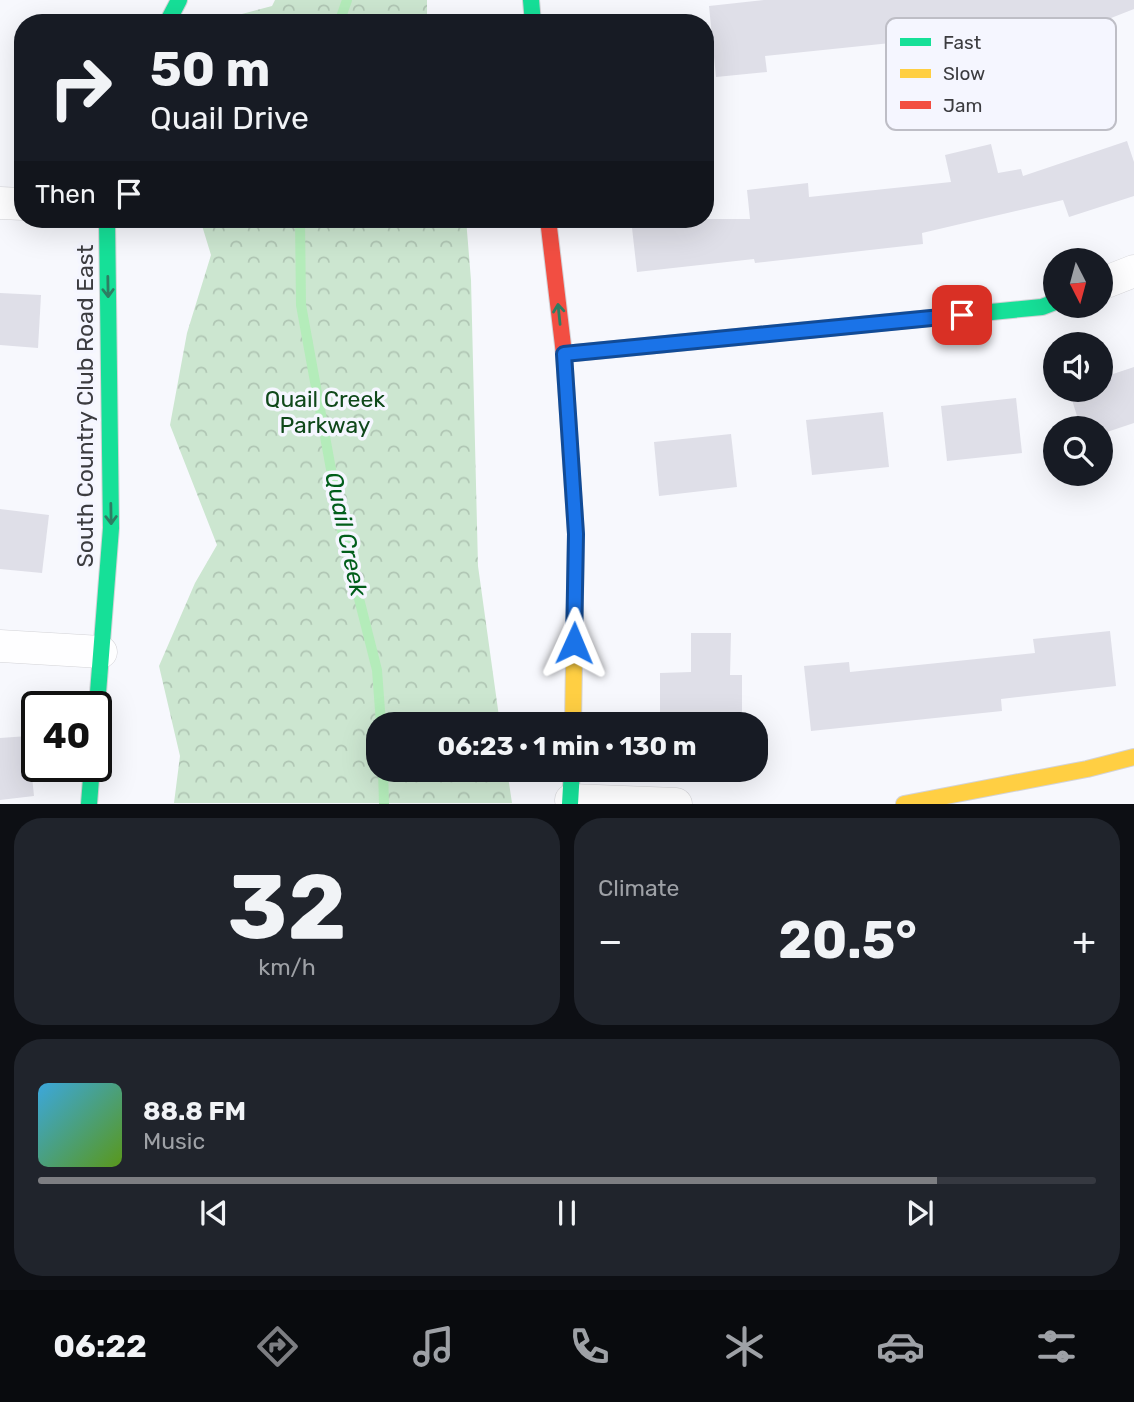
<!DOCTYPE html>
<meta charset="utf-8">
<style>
:root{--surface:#171b24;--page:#20242c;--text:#f1f3f6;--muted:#9ea1a6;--line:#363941;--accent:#7d7e82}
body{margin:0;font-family:Rubik,sans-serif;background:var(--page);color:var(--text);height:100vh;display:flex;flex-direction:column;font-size:26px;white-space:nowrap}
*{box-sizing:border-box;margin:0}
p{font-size:23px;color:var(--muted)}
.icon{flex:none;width:38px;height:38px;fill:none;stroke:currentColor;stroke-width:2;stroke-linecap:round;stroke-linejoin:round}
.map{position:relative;height:804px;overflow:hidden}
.side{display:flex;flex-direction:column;gap:14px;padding:14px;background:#0d0f14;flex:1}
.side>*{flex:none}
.guide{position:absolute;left:14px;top:14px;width:700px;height:214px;border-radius:28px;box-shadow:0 7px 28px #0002;background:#171b24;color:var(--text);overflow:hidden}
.needle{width:46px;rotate:174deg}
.controls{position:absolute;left:1043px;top:248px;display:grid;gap:14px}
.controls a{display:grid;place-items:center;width:70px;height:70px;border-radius:50%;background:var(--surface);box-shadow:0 7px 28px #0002;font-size:35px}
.speed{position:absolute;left:21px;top:691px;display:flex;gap:14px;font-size:35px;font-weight:700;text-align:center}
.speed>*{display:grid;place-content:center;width:91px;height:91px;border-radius:50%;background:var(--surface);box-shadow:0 7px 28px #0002;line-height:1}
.speed .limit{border:4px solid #111;border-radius:10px;background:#fff;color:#111}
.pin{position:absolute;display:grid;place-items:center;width:60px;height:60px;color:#fff;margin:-30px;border-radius:14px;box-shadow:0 4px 10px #0006}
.me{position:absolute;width:77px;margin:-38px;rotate:1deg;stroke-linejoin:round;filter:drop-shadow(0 0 5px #0008)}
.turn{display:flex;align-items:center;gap:24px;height:147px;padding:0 21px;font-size:32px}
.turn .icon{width:91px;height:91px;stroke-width:2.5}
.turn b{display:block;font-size:49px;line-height:60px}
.then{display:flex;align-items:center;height:66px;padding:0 21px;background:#0003;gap:14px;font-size:26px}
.big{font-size:52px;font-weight:700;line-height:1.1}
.side .tile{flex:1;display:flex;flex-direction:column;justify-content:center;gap:10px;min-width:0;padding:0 24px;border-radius:28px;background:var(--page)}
.side .dial{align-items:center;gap:0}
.dial b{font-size:91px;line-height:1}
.song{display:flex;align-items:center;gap:21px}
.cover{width:84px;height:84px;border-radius:10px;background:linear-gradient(135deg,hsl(200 70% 55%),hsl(90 70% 35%))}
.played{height:7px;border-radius:4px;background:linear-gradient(90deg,var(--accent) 85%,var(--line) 85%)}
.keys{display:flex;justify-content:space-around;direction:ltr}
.heat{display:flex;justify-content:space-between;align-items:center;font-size:38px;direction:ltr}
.side .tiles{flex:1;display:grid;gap:14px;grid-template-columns:1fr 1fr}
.tile:last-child{grid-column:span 2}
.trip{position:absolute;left:366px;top:712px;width:402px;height:70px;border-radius:28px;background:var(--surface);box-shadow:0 7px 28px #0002;font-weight:700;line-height:70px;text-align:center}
.tabs{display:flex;height:112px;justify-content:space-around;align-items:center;background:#090b0e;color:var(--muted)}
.tabs .icon{width:49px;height:49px}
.tabs .selected{color:var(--accent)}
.tabs b{font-size:32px;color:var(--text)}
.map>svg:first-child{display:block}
.park{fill:url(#park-crowns)}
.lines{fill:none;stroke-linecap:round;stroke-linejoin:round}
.stream{stroke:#b4ecba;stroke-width:10}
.building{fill:#dfdfe8}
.street-casing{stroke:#d3d3d7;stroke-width:33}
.fast-casing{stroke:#d3d3d7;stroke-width:18}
.slow-casing{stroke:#d3d3d7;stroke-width:18}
.jam-casing{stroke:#d3d3d7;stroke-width:18}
.street{stroke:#fefeff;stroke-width:32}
.fast{stroke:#16e098;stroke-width:16}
.slow{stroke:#ffcf43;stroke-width:16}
.jam{stroke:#f24e42;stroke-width:16}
.oneway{stroke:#2d7e63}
.route-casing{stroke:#114b97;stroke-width:18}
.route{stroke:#1a73e8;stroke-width:12}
.labels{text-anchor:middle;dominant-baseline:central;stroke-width:7;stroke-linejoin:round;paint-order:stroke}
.park-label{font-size:23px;fill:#0f481a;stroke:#f5f6ff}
.street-label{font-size:23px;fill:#3c3c40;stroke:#f5f6ff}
.water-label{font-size:24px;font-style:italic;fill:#015e1b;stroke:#f5f6ff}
.key{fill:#f5f6ff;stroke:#bebec6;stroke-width:2}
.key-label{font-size:19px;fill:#3c3c40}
</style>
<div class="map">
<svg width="1134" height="804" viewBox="0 0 1134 804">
<defs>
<pattern id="park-crowns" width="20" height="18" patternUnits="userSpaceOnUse" patternTransform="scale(1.75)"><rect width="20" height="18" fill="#cce6d0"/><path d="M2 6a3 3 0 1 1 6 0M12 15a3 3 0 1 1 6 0" fill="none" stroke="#b0c6b4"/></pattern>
</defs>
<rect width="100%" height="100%" fill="#f7f8fd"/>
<g class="park">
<polygon points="275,0 427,0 427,23 208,23 272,6"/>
<polygon points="200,219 466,219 471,280 478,566 500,724 378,724 378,770 507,770 512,803 174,803 180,756 159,666 195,583 217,545 170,425 187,333 211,255"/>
</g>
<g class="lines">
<g class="stream">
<polyline points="339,23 347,0"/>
<polyline points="300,219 301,305 343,535 377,670 381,724"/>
<polyline points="383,770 384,804"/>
</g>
</g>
<g class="building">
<polygon points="764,0 1134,0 1134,9 994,64 942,69 939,38 765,56 767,72 716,77 709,6"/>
<polygon points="1127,141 1134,162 1134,196 1069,217 1063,200 922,233 923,244 755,263 754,259 637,272 631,219 750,219 747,190 808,183 809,197 951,182 945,155 991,144 998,173 1021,169 1023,176"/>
<polygon points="0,293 41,295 38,348 0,345"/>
<polygon points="1134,367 1134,423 1101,434 1101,429 1081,429 1069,390 1101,390 1101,378"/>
<polygon points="1016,398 1022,453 947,461 941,406"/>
<polygon points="883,412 889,467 812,475 806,420"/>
<polygon points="731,434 737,487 659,496 654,442"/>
<polygon points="0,509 49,515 42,573 0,569"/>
<polygon points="1110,631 1116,686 1001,699 1002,711 811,731 804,666 849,662 850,672 1035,653 1033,639"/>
<polygon points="691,633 731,633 730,675 742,675 742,724 660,724 660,673 691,672"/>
<polygon points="28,736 34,796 0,800 0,738"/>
</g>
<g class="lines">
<g class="street-casing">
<g id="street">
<polyline points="0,203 23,204"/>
<polyline points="1101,284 1134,271"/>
<polyline points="0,646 101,652"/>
<polyline points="571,800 676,804"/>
</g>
</g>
<g class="fast-casing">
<g id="fast">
<polyline points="531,0 533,23"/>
<polyline points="167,23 179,0"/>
<polyline points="564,354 1042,307 1055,302"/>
<polyline points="96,718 111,528 107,219"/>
<polyline points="89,804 92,766"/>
<polyline points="570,804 572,770"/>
</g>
</g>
<g class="slow-casing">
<g id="slow">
<polyline points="571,461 576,534 573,724"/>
<polyline points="904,804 1087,769 1134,757"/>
</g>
</g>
<g class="jam-casing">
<polyline id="jam" points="548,219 564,354 571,461"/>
</g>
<use href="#street" class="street"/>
<use href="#fast" class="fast"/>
<use href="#slow" class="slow"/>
<use href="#jam" class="jam"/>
</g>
<defs><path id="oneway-shaft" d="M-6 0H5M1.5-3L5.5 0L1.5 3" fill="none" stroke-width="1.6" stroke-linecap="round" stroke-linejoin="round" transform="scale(1.75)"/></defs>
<g class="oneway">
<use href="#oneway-shaft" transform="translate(108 287) rotate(89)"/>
<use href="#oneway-shaft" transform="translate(559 314) rotate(-96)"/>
<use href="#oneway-shaft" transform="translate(111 514) rotate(89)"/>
</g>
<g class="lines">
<g class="route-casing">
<polyline id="route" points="574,643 576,534 564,354 962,315"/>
</g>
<use href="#route" class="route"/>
</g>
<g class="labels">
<g class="park-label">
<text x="325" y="399">Quail Creek<tspan x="325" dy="26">Parkway</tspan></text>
</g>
<g class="street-label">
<text transform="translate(85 406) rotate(-90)">South Country Club Road East</text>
</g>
<g class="water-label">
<text transform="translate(346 534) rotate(78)">Quail Creek</text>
</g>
</g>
<rect x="886" y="18" width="230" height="112" rx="10" class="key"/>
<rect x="900" y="38" width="31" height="8" fill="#16e098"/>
<rect x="900" y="69" width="31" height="9" fill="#ffcf43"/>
<rect x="900" y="101" width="31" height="8" fill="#f24e42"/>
<g class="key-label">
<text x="943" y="49">Fast</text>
<text x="943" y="80">Slow</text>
<text x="943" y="112">Jam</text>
</g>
</svg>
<div class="controls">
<a><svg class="needle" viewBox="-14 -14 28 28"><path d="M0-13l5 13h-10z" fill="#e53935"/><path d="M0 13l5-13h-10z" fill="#9ea1a6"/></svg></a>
<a><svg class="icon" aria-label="sound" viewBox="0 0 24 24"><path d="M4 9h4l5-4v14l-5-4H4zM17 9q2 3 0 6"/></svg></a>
<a><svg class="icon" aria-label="search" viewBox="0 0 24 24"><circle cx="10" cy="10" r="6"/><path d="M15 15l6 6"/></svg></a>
</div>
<div class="speed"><div class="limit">40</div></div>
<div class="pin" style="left:962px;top:315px;background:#d93025"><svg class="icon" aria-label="arrive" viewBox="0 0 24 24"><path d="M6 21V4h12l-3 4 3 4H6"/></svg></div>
<svg class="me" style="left:574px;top:643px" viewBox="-20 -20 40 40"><path d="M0-17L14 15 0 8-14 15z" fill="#1a73e8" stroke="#fff" stroke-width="4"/></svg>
<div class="trip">06:23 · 1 min · 130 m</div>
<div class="guide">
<div class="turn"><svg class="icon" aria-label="right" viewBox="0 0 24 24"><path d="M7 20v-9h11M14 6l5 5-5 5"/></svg><div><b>50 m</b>Quail Drive</div></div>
<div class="then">Then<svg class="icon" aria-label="arrive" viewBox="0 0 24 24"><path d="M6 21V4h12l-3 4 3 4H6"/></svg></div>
</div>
</div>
<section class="side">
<div class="tiles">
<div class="tile dial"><b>32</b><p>km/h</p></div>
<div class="tile"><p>Climate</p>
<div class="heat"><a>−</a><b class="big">20.5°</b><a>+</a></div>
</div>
<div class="tile">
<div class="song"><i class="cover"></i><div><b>88.8 FM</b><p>Music</p></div></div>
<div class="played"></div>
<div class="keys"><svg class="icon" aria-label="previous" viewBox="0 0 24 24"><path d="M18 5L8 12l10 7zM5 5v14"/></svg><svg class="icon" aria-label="pause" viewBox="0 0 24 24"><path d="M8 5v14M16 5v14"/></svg><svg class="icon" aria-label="next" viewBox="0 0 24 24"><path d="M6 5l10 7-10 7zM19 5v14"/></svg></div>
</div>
</div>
</section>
<nav class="tabs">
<b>06:22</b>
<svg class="icon selected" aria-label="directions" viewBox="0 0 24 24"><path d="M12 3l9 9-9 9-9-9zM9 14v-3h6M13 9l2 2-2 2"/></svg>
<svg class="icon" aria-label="music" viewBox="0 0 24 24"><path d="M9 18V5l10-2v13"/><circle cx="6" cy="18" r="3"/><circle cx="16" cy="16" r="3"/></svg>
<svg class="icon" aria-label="phone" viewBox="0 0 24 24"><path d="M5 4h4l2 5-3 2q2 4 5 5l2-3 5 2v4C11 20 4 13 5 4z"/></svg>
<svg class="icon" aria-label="climate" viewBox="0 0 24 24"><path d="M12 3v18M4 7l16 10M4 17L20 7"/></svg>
<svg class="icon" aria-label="car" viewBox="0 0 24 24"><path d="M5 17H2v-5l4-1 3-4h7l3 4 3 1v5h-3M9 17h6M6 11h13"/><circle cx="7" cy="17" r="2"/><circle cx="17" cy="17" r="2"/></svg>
<svg class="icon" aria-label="filters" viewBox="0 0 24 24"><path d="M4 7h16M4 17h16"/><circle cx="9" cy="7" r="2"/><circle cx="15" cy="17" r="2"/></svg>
</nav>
